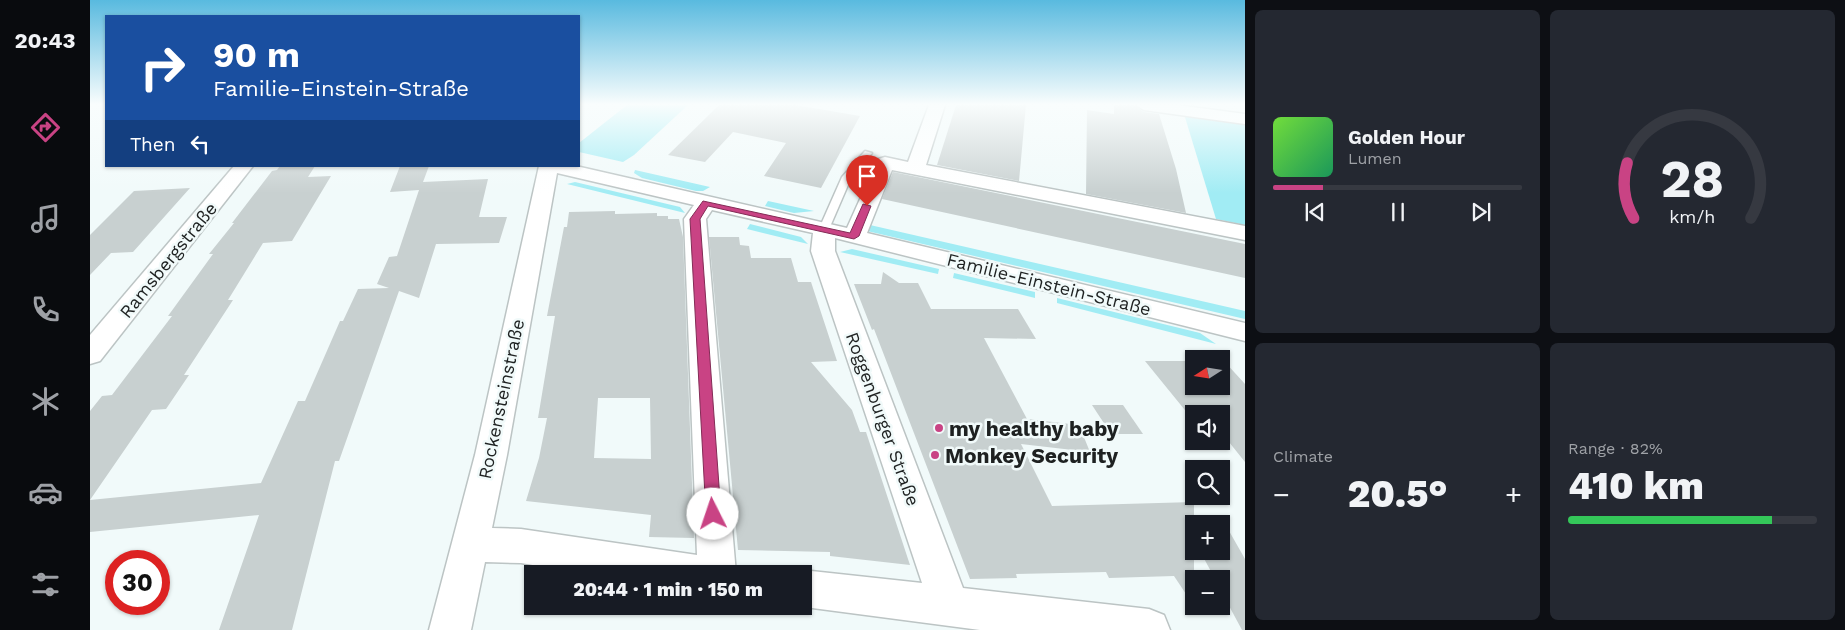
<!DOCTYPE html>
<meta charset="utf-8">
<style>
:root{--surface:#171b24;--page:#242831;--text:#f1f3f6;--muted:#9ea1a6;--line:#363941;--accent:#c94384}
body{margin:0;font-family:"Work Sans",sans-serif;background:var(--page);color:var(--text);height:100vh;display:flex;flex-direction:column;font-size:19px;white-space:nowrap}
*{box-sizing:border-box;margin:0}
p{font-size:16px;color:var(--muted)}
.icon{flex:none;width:28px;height:28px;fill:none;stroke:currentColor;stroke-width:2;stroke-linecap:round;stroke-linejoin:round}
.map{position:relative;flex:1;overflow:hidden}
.sheet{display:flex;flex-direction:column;gap:10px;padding:10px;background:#0d0f14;width:600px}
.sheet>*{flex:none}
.guide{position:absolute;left:15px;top:15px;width:475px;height:152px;border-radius:0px;box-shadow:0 1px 4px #0004;background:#1a4fa0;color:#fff;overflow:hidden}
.needle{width:32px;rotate:258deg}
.buttons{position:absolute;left:1095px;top:350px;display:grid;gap:10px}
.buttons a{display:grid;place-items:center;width:45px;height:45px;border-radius:0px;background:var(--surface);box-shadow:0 1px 4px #0004;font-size:25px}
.speed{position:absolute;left:15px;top:550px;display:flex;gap:10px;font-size:25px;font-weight:700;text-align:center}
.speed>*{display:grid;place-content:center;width:65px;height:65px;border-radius:50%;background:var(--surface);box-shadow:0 1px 4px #0004;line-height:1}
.speed .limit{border:8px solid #d22;background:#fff;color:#111}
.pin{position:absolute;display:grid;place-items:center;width:42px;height:42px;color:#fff;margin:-51px -21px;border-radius:50% 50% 50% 0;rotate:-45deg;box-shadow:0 0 5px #0007}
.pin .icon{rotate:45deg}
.me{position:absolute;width:55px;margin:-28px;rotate:356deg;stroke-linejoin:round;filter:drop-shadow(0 0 4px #0008)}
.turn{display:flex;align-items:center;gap:18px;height:105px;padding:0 25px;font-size:22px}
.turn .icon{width:65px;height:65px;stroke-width:2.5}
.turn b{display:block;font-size:35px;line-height:42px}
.then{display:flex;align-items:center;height:48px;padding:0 25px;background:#0003;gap:10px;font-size:19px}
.big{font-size:38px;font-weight:800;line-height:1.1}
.sheet .card{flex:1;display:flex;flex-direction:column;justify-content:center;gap:8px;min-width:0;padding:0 18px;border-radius:8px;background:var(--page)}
.sheet .dial{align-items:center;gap:0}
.dial svg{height:130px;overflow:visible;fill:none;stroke:var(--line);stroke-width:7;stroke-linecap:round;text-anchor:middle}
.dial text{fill:var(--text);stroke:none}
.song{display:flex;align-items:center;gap:15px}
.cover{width:60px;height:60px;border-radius:8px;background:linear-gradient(135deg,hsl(100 70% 55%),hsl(150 70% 35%))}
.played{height:5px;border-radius:2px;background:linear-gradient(90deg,var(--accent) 20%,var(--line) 20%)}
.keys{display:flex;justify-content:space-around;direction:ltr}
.heat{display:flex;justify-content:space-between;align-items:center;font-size:28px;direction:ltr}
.charge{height:8px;border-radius:4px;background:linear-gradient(90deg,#34c759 82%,var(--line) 0)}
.sheet .tiles{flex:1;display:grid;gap:10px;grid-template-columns:repeat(2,1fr)}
.trip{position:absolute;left:434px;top:565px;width:288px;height:50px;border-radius:0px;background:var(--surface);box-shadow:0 1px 4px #0004;font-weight:800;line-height:50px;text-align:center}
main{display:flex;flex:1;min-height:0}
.menu{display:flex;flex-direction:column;width:90px;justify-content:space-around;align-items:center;background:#090b0e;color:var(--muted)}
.menu .icon{width:35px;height:35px}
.menu .on{color:var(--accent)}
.menu b{font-size:22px;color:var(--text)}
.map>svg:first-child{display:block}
.green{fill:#a1ecf4}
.building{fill:#c8d0d0;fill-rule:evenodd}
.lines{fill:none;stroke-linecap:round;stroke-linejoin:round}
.lane-casing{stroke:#bcc4c4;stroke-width:3}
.street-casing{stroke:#bcc4c4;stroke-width:3}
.lane{fill:#fff;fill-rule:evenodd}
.street{fill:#fff;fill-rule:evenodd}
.route{fill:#c94384;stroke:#832c56}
.poi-dot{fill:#c94384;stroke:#f1fafa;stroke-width:2}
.labels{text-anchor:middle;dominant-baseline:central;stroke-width:5;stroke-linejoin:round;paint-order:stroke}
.street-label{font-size:18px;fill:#1e2121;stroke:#f1fafa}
.near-poi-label{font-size:21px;font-weight:bold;fill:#1e2121;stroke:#f1fafa;text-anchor:start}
</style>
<main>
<nav class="menu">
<b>20:43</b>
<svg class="icon on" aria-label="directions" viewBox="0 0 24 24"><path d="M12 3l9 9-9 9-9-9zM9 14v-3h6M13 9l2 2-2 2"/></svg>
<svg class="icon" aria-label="music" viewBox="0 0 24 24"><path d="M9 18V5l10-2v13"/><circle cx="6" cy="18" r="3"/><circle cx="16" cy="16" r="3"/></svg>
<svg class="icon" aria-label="phone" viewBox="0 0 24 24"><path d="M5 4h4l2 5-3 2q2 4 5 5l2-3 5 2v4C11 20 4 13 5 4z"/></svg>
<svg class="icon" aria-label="climate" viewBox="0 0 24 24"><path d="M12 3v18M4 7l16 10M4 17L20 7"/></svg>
<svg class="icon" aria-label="car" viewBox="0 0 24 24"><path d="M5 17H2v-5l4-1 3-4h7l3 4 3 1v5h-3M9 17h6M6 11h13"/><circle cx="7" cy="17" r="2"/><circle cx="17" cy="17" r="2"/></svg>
<svg class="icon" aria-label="filters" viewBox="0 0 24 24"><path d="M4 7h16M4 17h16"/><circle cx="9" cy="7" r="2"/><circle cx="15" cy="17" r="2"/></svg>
</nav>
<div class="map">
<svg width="1155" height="630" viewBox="0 0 1155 630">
<rect width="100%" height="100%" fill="#f1fafa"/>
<g class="green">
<polygon points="537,105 598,105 544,155 533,162 489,152 489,143"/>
<polygon points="1094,114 1155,123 1155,225 1126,219"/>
<polygon points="545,170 620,187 613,191 606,191 552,178 544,173"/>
<polygon points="485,182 590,207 595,213 477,184"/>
<polygon points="678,201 724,211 704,213 675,206"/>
<polygon points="660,224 711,237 718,244 657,229"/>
<polygon points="780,225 1155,311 1155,319 777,231"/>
<polygon points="762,249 849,269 848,274 750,252"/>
<polygon points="864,273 945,292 945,298 863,278"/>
<polygon points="967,298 1110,333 1126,344 967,303"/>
</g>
<g class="building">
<polygon points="629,105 706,105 770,116 731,188 674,176 696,143 643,132 615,162 578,155"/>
<polygon points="866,105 936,105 929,181 847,165"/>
<polygon points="1024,105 1044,105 1054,112 1069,114 1086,169 1096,213 996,194 997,110 1024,114"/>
<polygon points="190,166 225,166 218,177 241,176 202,241 173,243 138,300 143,300 94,375 99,375 76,409 62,410 0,500 171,483 208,401 215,401 250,321 253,321 268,289 299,288 287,284 299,257 307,256 329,190 300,192 310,166 339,166 333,182 398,179 389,217 417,217 409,243 346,244 329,298 309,291 249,461 245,461 202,630 129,630 169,515 0,532 0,411 12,396 22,395 82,316 78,316 123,254 119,254 144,223 142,223 182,171 187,170"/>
<polygon points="803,172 1155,244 1155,278 792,199"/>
<polygon points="100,188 43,252 21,253 0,275 0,235 44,191"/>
<path d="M 525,211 L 525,214 L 567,213 L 567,216 L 578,216 L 578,219 L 589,219 L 593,237 L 604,538 L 559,537 L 561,515 L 436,501 L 449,458 L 457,418 L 448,418 L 465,316 L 457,316 L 474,227 L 477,227 L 479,212 ZM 508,398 L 560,398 L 561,459 L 504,458 Z"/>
<polygon points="619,237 649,237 650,245 659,246 661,258 701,258 708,282 721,282 747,361 721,362 762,410 770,432 776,432 820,565 740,556 740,552 648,550"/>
<polygon points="793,272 809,283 828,283 841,309 928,309 946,339 894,338 937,419 989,425 1000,452 931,444 962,506 1104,502 1104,520 1134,522 1155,559 1155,630 1152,630 1131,591 1131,579 1125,579 1110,551 1131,551 1131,524 1104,524 1104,606 1084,576 1019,578 1016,572 926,574 927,578 880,579 784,329 782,330 764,284 791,284"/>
<polygon points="1055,361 1104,361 1104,386 1131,386 1131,361 1134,361 1155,384 1155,462 1131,432 1131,414 1104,414 1103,420"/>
<polygon points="1002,405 1033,405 1053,434 1021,434"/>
</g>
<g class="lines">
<g class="lane-casing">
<polygon id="lane" points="775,151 782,153 761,178 739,229 738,231 730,231 729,229 752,177"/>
</g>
<g class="street-casing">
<g id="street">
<path d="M 839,105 L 855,105 L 836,165 L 1155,226 L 1155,240 L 802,170 L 777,233 L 1155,323 L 1155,341 L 745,238 L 745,251 L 873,588 L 1059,609 L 1074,615 L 1080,630 L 890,630 L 707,606 L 712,606 L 712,574 L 702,574 L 712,570 L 832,583 L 721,251 L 723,233 L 622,210 L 616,219 L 646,574 L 494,574 L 431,563 L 395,562 L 381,630 L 339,630 L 385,455 L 449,166 L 486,166 L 757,228 L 788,159 L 795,157 L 818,162 ZM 467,173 L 604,205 L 594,219 L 607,555 L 431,529 L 402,528 L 417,455 Z"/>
<polygon points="1046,105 1087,105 1155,114 1155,124 1054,110"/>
<polygon points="144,166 163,166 10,361 0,364 0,335"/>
</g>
</g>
<use href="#lane" class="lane"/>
<use href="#street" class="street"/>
</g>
<linearGradient id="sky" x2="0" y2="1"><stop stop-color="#59badf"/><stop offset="0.54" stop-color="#f9fdfd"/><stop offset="1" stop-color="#f9fdfd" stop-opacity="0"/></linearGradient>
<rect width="1155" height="193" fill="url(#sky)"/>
<polygon class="route" points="613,201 760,233 773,204 781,206 769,236 764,239 618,206 610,219 631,514 629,519 623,521 618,519 616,514 600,219"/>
<g class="poi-dot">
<circle cx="849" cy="428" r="5"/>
<circle cx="845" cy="455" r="5"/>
</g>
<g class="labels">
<g class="street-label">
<text transform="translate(78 260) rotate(-51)">Ramsbergstraße</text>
<text transform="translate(959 284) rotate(14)">Familie-Einstein-Straße</text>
<text transform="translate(411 399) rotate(-78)">Rockensteinstraße</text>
<text transform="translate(793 419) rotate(70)">Roggenburger Straße</text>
</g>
<g class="near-poi-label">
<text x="859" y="428">my healthy baby</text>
<text x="855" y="455">Monkey Security</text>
</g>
</g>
</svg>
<div class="buttons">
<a><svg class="needle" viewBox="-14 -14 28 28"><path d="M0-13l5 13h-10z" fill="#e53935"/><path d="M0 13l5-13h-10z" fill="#9ea1a6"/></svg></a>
<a><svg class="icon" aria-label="sound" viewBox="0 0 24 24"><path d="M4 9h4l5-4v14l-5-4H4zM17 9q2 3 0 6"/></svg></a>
<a><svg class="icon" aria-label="search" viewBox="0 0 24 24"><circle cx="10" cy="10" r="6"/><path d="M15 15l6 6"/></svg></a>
<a>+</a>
<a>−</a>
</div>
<div class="speed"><div class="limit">30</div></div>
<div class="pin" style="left:777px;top:206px;background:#d93025"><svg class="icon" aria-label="arrive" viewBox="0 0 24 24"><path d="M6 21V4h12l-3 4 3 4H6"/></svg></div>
<svg class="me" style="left:623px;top:514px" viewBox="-20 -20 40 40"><circle r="19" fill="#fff"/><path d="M0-13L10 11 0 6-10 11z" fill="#c94384"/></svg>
<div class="trip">20:44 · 1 min · 150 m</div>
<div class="guide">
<div class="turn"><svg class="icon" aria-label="right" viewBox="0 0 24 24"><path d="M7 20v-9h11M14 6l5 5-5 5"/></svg><div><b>90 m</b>Familie-Einstein-Straße</div></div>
<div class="then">Then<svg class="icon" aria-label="left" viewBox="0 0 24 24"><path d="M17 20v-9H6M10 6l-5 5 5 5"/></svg></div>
</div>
</div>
<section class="sheet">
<div class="tiles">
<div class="card">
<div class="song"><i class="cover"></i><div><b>Golden Hour</b><p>Lumen</p></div></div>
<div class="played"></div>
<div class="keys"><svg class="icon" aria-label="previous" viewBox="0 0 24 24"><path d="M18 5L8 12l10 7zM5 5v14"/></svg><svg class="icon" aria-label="pause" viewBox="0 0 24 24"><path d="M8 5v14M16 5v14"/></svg><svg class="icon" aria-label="next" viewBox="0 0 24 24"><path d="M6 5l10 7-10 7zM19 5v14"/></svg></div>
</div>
<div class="card dial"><svg viewBox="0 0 100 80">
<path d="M14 69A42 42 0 1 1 86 69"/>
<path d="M14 69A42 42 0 0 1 10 35" stroke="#c94384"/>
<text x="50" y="56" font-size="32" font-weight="700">28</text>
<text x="50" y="72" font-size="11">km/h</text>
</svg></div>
<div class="card"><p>Climate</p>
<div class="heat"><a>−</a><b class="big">20.5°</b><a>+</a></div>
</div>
<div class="card"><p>Range · 82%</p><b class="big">410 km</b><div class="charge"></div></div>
</div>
</section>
</main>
